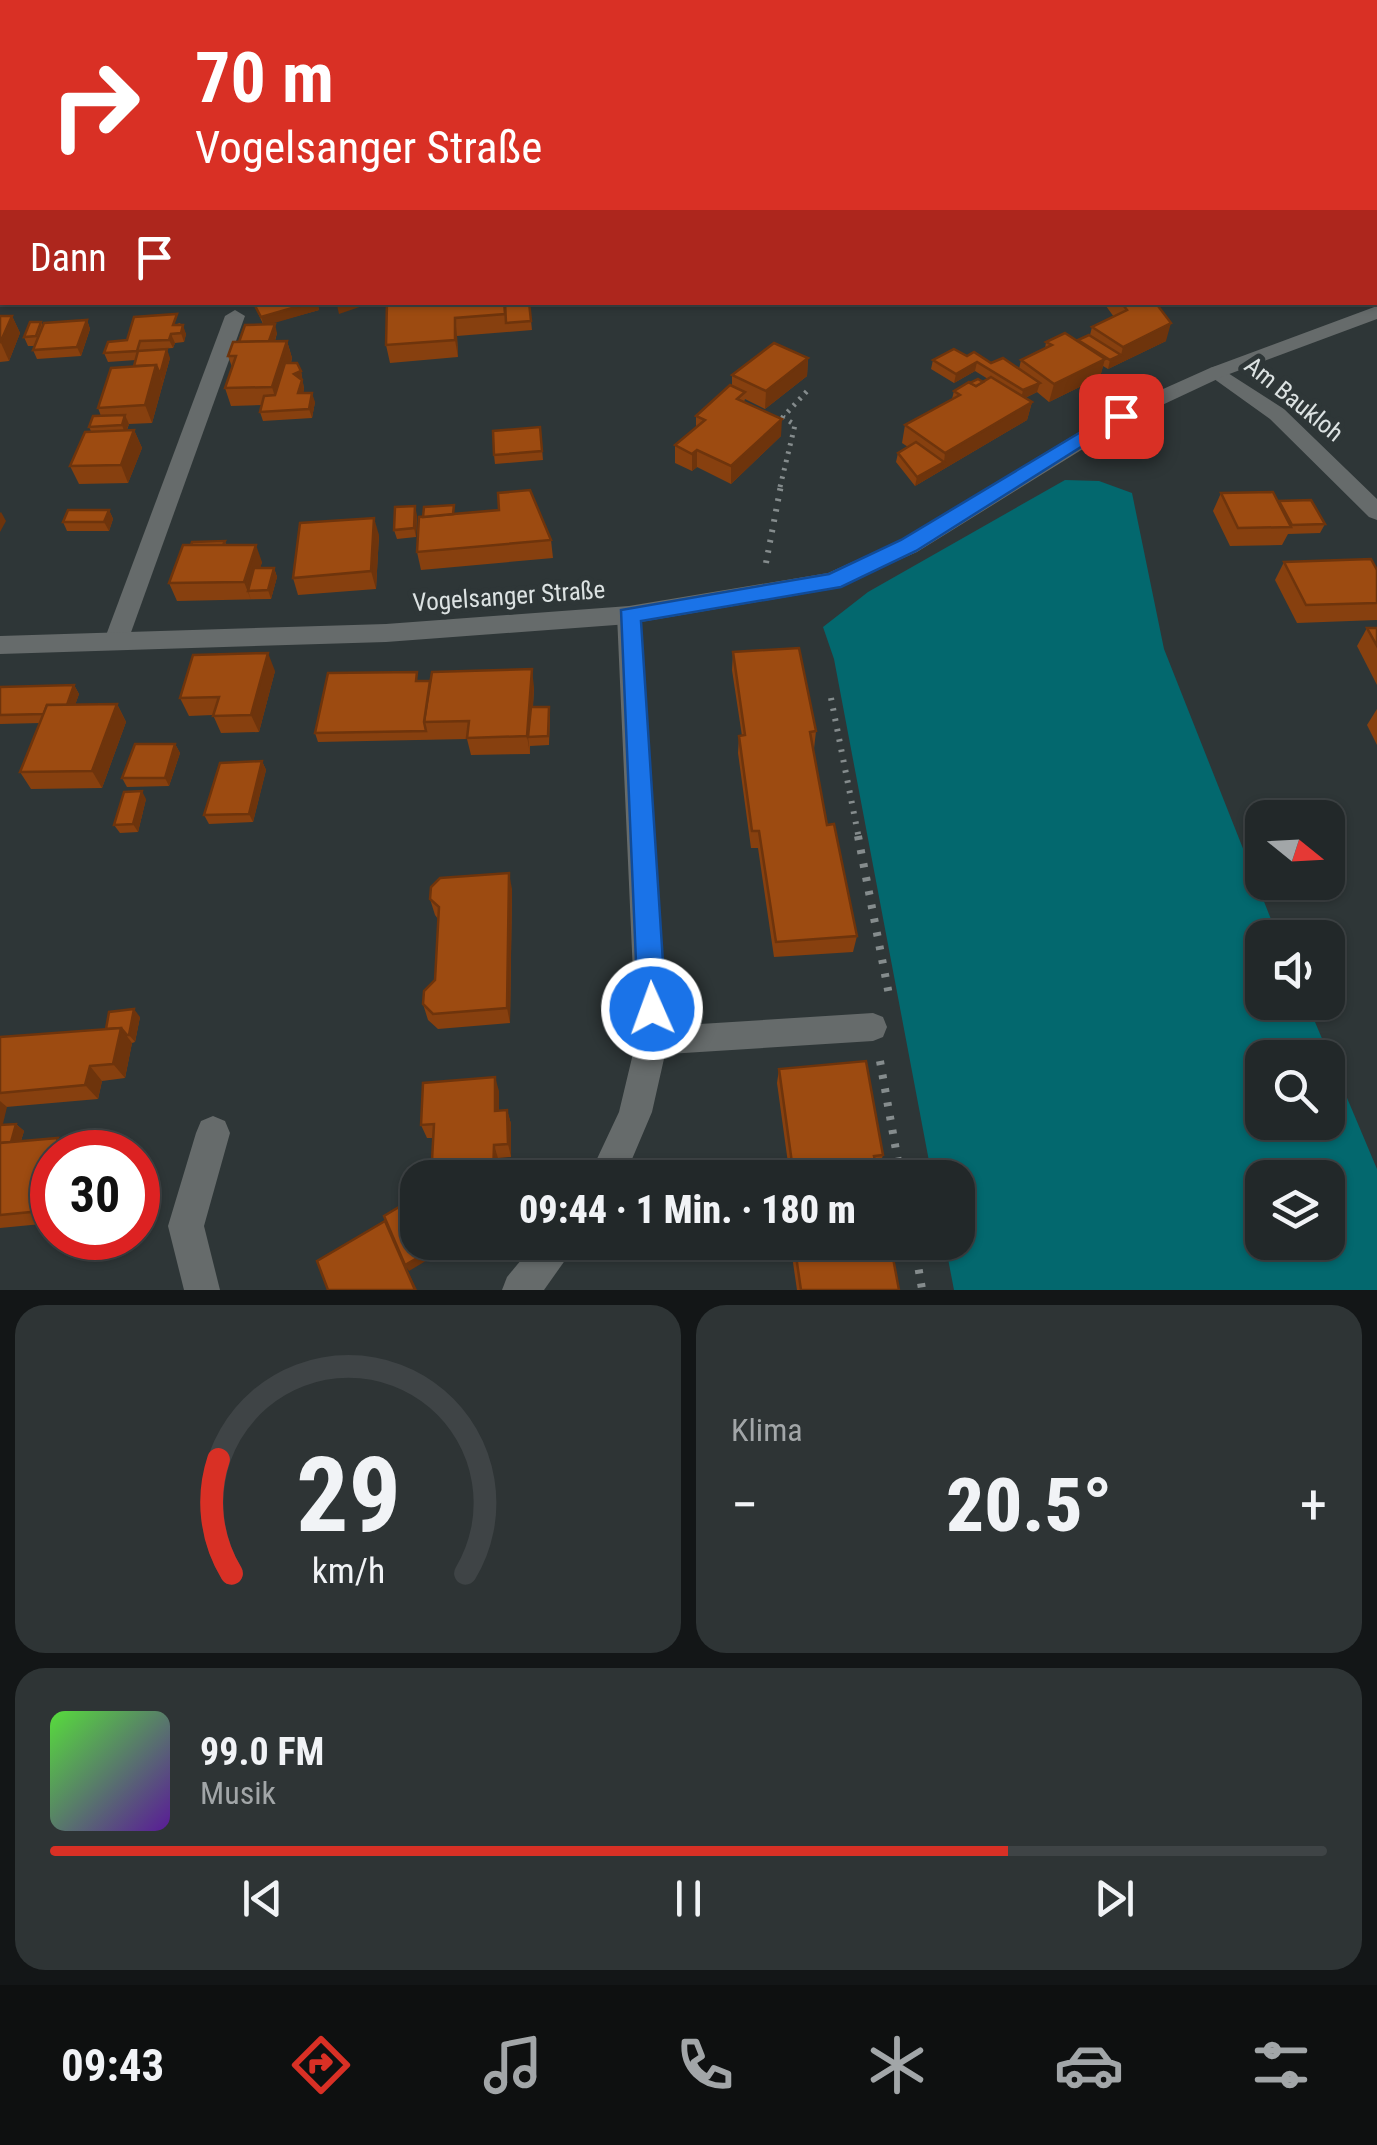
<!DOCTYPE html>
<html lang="de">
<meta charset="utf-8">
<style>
:root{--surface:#222829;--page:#2e3435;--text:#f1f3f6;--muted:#a2a6a8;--line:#3f4446;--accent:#d93025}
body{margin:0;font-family:"Roboto Condensed",sans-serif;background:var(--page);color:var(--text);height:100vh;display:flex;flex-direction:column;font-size:38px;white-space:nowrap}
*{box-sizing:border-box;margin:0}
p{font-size:32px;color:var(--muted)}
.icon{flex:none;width:55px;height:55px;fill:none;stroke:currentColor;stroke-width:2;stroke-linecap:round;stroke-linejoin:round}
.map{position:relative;height:1290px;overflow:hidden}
.drawer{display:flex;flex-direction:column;gap:15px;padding:15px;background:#131617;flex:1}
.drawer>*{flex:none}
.guide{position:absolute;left:0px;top:0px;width:1378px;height:305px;box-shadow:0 2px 8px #0004,0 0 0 2px var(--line);background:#d93025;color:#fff;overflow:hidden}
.needle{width:65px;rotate:108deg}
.fabs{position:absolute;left:1245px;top:800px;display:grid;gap:20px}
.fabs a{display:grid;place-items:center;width:100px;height:100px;border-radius:20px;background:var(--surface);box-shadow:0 2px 8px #0004,0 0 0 2px var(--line);font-size:50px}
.speed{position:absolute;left:30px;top:1130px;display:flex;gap:20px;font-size:50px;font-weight:700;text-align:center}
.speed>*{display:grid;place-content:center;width:130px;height:130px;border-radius:50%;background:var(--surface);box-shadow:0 2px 8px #0004,0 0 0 2px var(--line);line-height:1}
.speed .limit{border:15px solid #d22;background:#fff;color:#111}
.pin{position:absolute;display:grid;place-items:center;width:85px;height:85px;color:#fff;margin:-42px;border-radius:20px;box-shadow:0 5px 15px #0006}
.me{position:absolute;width:110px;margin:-55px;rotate:358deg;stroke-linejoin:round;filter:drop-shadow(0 0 8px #0008)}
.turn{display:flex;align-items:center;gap:35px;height:210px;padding:0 30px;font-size:45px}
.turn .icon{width:130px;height:130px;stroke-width:2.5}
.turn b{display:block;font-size:70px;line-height:85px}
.then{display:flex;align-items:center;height:95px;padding:0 30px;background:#0003;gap:20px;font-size:38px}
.big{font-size:75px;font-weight:800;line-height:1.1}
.drawer .widget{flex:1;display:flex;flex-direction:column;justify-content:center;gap:15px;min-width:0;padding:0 35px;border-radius:30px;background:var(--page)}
.drawer .dial{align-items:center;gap:0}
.dial svg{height:260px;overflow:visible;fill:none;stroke:var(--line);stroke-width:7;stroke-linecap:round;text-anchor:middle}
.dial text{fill:var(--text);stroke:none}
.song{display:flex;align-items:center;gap:30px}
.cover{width:120px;height:120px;border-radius:15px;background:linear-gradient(135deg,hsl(110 70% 55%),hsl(270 70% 35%))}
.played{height:10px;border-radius:5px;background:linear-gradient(90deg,var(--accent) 75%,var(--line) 75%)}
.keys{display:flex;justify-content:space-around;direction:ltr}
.heat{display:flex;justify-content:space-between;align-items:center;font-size:55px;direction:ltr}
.drawer .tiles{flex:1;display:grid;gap:15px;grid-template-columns:1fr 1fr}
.widget:last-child{grid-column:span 2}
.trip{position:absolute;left:400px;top:1160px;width:575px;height:100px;border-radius:30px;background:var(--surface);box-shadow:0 2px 8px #0004,0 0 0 2px var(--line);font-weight:800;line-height:100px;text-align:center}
.tabs{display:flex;height:160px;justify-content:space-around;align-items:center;background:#0e1010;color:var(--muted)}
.tabs .icon{width:70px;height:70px}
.tabs .active{color:var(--accent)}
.tabs b{font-size:45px;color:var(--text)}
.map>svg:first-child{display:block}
.green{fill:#03686e;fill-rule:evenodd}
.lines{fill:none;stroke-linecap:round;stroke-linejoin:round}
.stream{fill:#16979e;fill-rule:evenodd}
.path-far2{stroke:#858c8d;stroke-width:5;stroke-dasharray:2.5 6;stroke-linecap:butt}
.path-far1{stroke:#858c8d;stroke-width:6;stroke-dasharray:2.5 8;stroke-linecap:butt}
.path{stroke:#858c8d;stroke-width:8;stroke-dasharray:4 10;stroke-linecap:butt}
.service{fill:#666b6b;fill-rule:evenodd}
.minor{fill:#666b6b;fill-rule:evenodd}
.tertiary{fill:#666b6b;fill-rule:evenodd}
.wall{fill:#87400f}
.shaded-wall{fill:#6e340c}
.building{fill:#9d4b11;stroke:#6e340c;stroke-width:2.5}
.route{fill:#1a73e8;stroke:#114b97;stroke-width:2.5}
.labels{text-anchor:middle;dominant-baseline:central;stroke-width:10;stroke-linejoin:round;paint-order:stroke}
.street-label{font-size:25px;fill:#dce2e2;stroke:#2e3637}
</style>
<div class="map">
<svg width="1377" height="1290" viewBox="0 0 1377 1290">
<rect width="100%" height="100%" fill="#2e3637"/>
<path class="green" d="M 1065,480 L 1099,481 L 1132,493 L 1164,649 L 1278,937 L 1262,938 L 1262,1002 L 1307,1003 L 1377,1169 L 1377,1290 L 954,1290 L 945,1243 L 958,1242 L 958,1178 L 932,1177 L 834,659 L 823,627 L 868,592 ZM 1262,1058 L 1328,1058 L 1328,1122 L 1262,1122 ZM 1262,1178 L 1328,1178 L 1328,1242 L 1262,1242 Z"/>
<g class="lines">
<rect class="stream" x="0" y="116" width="2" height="4"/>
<polyline class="path-far2" points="780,487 795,425 783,417 809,389"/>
<g class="path-far1">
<polyline points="766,563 781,485"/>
<polyline points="831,698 859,839"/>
</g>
<g class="path">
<polyline points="858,836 890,1000"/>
<polyline points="880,1061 901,1178"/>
<polyline points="914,1242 922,1289"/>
</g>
<g class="service">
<rect x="586" y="0" width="12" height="2"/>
<polygon points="873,1013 883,1017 887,1027 883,1037 873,1041 652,1055 642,1051 638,1041 642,1031 652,1027"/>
</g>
<g class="minor">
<polygon points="686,0 701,0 703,2 688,2"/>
<rect x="1375" y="29" width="2" height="8"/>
<rect x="0" y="32" width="2" height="8"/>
<rect x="1375" y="74" width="2" height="10"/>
<polygon points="0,294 2,302 9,304 0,306"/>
<polygon points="235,310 245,316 129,638 126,645 108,645 105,638 225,316"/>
<polygon points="1217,366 1284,409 1377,499 1377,520 1369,517 1270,419 1210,376 1210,368"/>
<polygon points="629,606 641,615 668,1041 652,1112 624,1178 588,1178 619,1112 636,1041 617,615"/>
<polygon points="213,1116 225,1121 230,1133 204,1226 220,1290 184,1290 168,1226 196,1133 201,1121"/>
<polygon points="536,1242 578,1242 544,1290 502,1290 507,1277"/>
</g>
<polygon class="tertiary" points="1377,306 1377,319 1224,376 1128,421 917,552 833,589 629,624 386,642 0,654 0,636 386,624 629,606 828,573 901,540 1114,411 1210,368"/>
</g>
<g class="wall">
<polygon points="154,0 230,0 231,2 154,2"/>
<polygon points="2,52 2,89 0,89 0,55"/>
<polygon points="1377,84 1377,156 1375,156 1375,85"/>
<polygon points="1377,224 1377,273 1375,271 1375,225"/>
<polygon points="253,302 317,302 319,310 268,324 277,333 275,341 287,341 292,358 291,363 301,371 304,389 303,393 315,402 312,418 263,421 260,412 262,405 231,406 225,388 232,367 228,356 263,324"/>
<polygon points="387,302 529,302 532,330 457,336 458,357 390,363 386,345"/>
<polygon points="1107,302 1155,302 1166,341 1108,369 1103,366 1100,377 1049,402 1037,392 1025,398 1032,402 1027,420 915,486 896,462 898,453 908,447 902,443 905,425 952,399 954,391 988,379 975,371 954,383 931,369 933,360 967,356 1019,369 1021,360 1045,349 1046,342 1078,341 1090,335 1092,327 1114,317 1106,306"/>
<polygon points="0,316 12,316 20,333 9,361 0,362"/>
<polygon points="87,320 90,329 81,356 37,359 33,350 35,346 28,346 24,337 41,322 43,325"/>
<polygon points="180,323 186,334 184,342 175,343 173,348 144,350 170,358 152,423 129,424 127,430 134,430 142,448 128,483 79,484 70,466 91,431 89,427 101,416 98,408 134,366 136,360 108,362 104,353 127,340"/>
<polygon points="808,358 807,376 765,409 745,399 744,402 781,436 731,484 697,467 692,471 675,463 675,445 696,428 696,416 732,386 732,375"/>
<polygon points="540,427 543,460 495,464 494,455"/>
<polygon points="1221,493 1278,502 1279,501 1325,524 1320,533 1288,534 1282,545 1230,546 1213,511"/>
<polygon points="109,510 113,519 109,531 67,531 63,522"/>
<polygon points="455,514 551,540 553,558 421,570 417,552 423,517"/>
<polygon points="417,515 416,537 397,539 394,530"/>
<polygon points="379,535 376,589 298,595 293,578"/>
<polygon points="225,541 226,545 262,562 260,568 274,568 277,577 271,599 177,601 169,583"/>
<polygon points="1284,562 1377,570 1377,620 1297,623 1275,580"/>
<polygon points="1367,628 1377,628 1377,685 1357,646"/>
<polygon points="733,652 816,731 814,749 813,749 827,825 857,936 853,952 774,957 758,848 751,848 738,753 739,736 742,736 732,670"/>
<polygon points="275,671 259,732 221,733 213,715 189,716 180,698"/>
<polygon points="419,681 534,687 533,707 550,716 549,745 530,746 530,754 471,755 467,739 318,742 315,733"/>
<polygon points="74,685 79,694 75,705 117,704 126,722 102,788 31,789 20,772 40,723 0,724 0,687"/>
<polygon points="1377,709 1377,745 1367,725"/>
<polygon points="175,744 180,753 169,786 127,787 122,778"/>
<polygon points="262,761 266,770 253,822 209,824 204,815"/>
<polygon points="146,799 138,832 120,833 114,825"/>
<polygon points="512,889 510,1023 438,1029 428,1020 423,1004 435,980 438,919 435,915 430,899"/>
<polygon points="140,1017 135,1042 132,1043 125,1078 102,1081 98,1099 6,1107 2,1124 16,1124 24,1131 21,1141 58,1138 71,1151 71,1152 52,1152 52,1223 0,1228 0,1037 106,1029"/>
<polygon points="779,1069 883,1155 879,1168 876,1168 878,1178 781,1178 783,1164 788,1163 777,1083"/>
<polygon points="499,1091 499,1111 507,1110 511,1124 511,1157 498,1158 498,1178 431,1178 433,1138 427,1138 421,1125"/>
<polygon points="790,1242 890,1242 899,1290 797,1290"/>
</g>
<g class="shaded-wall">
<polygon points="217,0 230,0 231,2 217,2"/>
<polygon points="313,302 317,302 319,310 264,326 261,317"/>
<polygon points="341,302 374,302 339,314 337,305"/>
<polygon points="12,316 20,333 9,361 1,343"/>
<polygon points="455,318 457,336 458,357 455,340"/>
<polygon points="87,320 90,329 81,356 77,347"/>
<polygon points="1171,323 1166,341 1108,369 1110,360 1121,355 1123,347"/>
<polygon points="275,324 277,333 269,359 267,350"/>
<polygon points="183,325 186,334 184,342 181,333"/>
<polygon points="171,334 175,343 173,348 169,340"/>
<polygon points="287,341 292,358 277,404 272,387"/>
<polygon points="167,349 170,358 163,383 160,374"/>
<polygon points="808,358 807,376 765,409 766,391"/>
<polygon points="1105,359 1100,377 1049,402 1054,384"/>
<polygon points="977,362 975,371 954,383 956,374"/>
<polygon points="156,365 163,383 152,423 145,405"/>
<polygon points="301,371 304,389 301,402 294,374"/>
<polygon points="1040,383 1037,392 1021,400 1023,390"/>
<polygon points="312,393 315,402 312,418 309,409"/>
<polygon points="1032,402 1027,420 915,486 917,477 944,462 945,453"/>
<polygon points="125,415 129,424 125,434 122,425"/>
<polygon points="782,419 781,436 731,484 731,466"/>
<polygon points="134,430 142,448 128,483 121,465"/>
<polygon points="697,450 697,467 692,471 692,454"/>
<polygon points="415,506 417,515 416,537 414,528"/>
<polygon points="109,510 113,519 109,531 104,522"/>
<polygon points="1,512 6,521 0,532 0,513"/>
<polygon points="374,518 379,535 376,589 371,571"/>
<polygon points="256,545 262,562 254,590 248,591 251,600 244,582"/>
<polygon points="274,568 277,577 271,599 268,590"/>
<polygon points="268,653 275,671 259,732 251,715"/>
<polygon points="532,669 534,687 531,737 528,737 530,754 527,736"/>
<polygon points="74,685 79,694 69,722 64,714"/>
<polygon points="117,704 126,722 102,788 92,771"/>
<polygon points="175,744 180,753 169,786 165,778"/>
<polygon points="262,761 266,770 253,822 249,814"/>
<polygon points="142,791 146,799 138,832 133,824"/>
<polygon points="509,873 512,889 510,1023 507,1008"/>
<polygon points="134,1009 140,1017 135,1042 129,1035"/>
<polygon points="121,1028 132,1043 125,1078 113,1064"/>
<polygon points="90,1066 102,1081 98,1099 85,1085"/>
<polygon points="495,1077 499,1091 499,1125 495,1111"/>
<polygon points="0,1101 7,1107 1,1132 0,1131"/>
<polygon points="507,1110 511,1124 511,1157 508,1144"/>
<polygon points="16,1124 24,1131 16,1156 9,1149"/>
<polygon points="58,1138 71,1151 71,1152 54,1152"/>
<polygon points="494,1145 498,1158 498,1178 493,1178"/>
<polygon points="52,1160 52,1221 41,1211"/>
<polygon points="385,1221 428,1242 434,1256 409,1271 406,1267 417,1290 415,1290"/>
</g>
<g class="building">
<polygon points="39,0 78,0 76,2 37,2"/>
<polygon points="99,0 142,0 141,2 97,2"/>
<polygon points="253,0 292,0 290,2 250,2"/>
<polygon points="412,0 442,0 441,2 411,2"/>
<polygon points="520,0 548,0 547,2 519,2"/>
<polygon points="600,0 628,0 628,2 599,2"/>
<polygon points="1350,0 1360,2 1339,2"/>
<polygon points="2,52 2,73 0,73 0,55"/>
<polygon points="1377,84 1377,101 1375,100 1375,85"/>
<polygon points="1375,115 1377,116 1377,137 1375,136"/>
<polygon points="253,302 313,302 261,317"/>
<polygon points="387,302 504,302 505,314 455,318 455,340 386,345"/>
<polygon points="505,302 529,302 531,321 506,323"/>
<polygon points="1121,302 1155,302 1171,323 1123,347 1092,327 1127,310"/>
<polygon points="177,314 173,325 183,325 181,333 171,334 169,340 140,341 137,351 104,353 108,342 127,340 134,317"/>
<polygon points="0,316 12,316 0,343"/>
<polygon points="87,320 77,347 33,350 44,323"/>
<polygon points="30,322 41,322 36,336 24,337"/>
<polygon points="275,324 269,341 239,342 245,325"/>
<polygon points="1065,333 1105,359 1054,384 1021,360 1052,345 1046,342"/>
<polygon points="1089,335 1121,355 1110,360 1078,340"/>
<polygon points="287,341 272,387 225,388 236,356 228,356 233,342"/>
<polygon points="774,343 808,358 766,391 732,375"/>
<polygon points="167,349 160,374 156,365 134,366 138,351"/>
<polygon points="954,349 967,356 974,352 991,363 1003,358 1040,383 1023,390 977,362 956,374 933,360"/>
<polygon points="285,363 297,363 301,371 294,374 302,380 298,393 312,393 309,409 260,412 264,396 275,395"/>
<polygon points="156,365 145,405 98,408 111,368"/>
<polygon points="991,377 1032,402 945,453 905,425 960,395 954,391 969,382 976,386"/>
<polygon points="978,379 983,382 976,386 970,383"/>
<polygon points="730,385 745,392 737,399 782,419 731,466 697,450 692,454 675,445 705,420 696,416"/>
<polygon points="125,415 122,425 89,427 93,416"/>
<polygon points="540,427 542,451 494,455 493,431"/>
<polygon points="134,430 121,465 70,466 85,432"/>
<polygon points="916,442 944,462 917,477 898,453"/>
<polygon points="530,490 551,540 417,552 419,517 499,510 498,493"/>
<polygon points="1273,492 1291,527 1238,528 1221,493"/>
<polygon points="1311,500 1325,524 1292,525 1279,501"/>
<polygon points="454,505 453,514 423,517 424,507"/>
<polygon points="415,506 414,528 394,530 395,507"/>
<polygon points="68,510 109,510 104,522 63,522"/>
<polygon points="374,518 371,571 293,578 300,523"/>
<polygon points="225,541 223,545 191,545 192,542"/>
<polygon points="183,545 256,545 244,582 169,583"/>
<polygon points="1371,559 1377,570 1377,603 1306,605 1284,562"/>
<polygon points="254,568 274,568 268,590 248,591"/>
<polygon points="1367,628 1377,628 1377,646"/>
<polygon points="799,648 816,731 810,732 827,825 834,824 857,936 776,942 759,831 752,831 739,736 745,735 733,652"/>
<polygon points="268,653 251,715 213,716 219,697 180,698 193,655"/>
<polygon points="532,669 527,736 467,738 469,721 424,722 432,672"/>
<polygon points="417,672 416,681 430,681 424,722 426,731 315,733 328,673"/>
<polygon points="74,685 67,705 47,705 44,714 0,715 0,687"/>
<polygon points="117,704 92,771 20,772 47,705"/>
<polygon points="531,707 549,707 548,736 528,737"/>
<polygon points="135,744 175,744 165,778 122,778"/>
<polygon points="262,761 249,814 204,815 220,763"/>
<polygon points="142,791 133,824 114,825 124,792"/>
<polygon points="509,873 507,1008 433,1014 423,1004 424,991 435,980 439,907 430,899 431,887 440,878"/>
<polygon points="134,1009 129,1035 127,1035 121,1028 106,1029 109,1012"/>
<polygon points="121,1028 113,1064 90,1066 85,1085 0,1093 0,1037"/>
<polygon points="866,1061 883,1155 874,1156 878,1178 785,1178 783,1164 792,1163 779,1069"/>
<polygon points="495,1077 495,1111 507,1110 508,1144 494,1145 493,1178 431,1178 434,1124 421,1125 423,1083"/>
<polygon points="16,1124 11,1142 0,1143 0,1125"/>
<polygon points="58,1138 54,1152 52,1152 52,1160 41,1211 0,1215 0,1143"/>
<polygon points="409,1201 418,1220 418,1242 428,1242 431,1250 405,1265 384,1216"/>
<polygon points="385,1221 415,1290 328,1290 317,1261"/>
<polygon points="794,1242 890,1242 899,1290 801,1290"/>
</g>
<polygon class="route" points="1114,412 1130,416 916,551 841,587 641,621 666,1009 662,1019 652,1023 642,1019 638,1009 621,610 829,574 901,540"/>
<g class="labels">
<g class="street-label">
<text transform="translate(1294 399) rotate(39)">Am Baukloh</text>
<text transform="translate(509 596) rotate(-4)">Vogelsanger Straße</text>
</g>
</g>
</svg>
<div class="fabs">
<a><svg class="needle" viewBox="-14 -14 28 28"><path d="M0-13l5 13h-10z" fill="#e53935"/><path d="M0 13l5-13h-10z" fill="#a2a6a8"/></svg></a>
<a><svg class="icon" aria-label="sound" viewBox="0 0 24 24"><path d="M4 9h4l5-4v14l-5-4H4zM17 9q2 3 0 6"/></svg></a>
<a><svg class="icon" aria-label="search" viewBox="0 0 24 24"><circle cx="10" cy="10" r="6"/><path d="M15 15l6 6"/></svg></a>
<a><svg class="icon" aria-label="layers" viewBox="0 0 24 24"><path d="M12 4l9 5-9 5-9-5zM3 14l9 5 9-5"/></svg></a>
</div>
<div class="speed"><div class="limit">30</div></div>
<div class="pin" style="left:1121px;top:416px;background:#d93025"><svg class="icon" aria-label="arrive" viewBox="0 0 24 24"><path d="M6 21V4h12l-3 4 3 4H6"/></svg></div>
<svg class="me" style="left:652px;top:1009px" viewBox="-20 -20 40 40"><circle r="17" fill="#1a73e8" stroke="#fff" stroke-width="3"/><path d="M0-11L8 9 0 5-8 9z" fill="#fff"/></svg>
<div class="trip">09:44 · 1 Min. · 180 m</div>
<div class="guide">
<div class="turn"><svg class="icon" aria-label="right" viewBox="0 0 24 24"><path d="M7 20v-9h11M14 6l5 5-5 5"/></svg><div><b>70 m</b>Vogelsanger Straße</div></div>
<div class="then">Dann<svg class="icon" aria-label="arrive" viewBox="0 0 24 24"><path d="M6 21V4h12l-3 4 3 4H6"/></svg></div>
</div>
</div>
<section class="drawer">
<div class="tiles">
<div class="widget dial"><svg viewBox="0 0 100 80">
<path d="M14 69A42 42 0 1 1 86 69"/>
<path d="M14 69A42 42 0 0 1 10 34" stroke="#d93025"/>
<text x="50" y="56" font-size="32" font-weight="700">29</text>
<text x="50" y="72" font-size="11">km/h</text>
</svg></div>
<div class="widget"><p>Klima</p>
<div class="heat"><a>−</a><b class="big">20.5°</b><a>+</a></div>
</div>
<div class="widget">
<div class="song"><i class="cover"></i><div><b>99.0 FM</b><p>Musik</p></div></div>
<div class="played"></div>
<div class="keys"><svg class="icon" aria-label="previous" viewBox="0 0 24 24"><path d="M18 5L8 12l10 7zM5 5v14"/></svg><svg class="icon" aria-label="pause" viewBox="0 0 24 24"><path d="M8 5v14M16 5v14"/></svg><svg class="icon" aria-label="next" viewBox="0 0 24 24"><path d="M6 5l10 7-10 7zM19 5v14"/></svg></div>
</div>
</div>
</section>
<nav class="tabs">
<b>09:43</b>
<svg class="icon active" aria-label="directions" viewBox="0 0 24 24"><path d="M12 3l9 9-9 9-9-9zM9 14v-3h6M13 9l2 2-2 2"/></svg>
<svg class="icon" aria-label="music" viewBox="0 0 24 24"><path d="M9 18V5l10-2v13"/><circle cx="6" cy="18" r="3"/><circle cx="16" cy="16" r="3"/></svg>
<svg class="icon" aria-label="phone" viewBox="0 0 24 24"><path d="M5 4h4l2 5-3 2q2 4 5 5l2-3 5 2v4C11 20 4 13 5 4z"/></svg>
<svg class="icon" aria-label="climate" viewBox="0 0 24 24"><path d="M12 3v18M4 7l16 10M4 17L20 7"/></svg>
<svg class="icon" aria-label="car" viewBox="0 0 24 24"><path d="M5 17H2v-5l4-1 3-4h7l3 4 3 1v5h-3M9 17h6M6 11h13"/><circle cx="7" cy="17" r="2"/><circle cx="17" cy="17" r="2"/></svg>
<svg class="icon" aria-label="filters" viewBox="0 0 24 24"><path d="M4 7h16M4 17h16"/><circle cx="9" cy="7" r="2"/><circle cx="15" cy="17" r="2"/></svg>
</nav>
